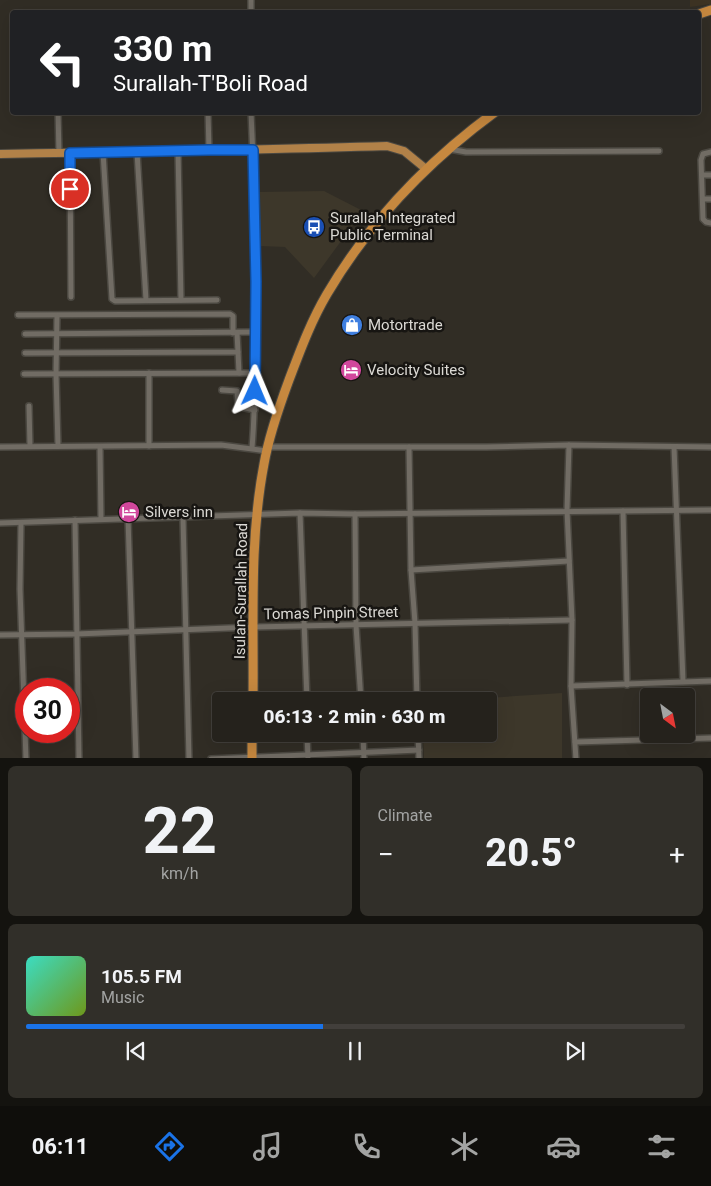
<!DOCTYPE html>
<meta charset="utf-8">
<style>
:root{--surface:#25221c;--page:#312f29;--text:#f1f3f6;--muted:#a3a4a3;--line:#423f3b;--accent:#1a73e8}
body{margin:0;font-family:Roboto,sans-serif;background:var(--page);color:var(--text);height:100vh;display:flex;flex-direction:column;font-size:19px;white-space:nowrap}
*{box-sizing:border-box;margin:0}
p{font-size:16px;color:var(--muted)}
.icon{flex:none;width:28px;height:28px;fill:none;stroke:currentColor;stroke-width:2;stroke-linecap:round;stroke-linejoin:round}
.map{position:relative;height:758px;overflow:hidden}
.side{display:flex;flex-direction:column;gap:8px;padding:8px;background:#14130f;flex:1}
.side>*{flex:none}
.top-card{position:absolute;left:10px;top:10px;width:691px;height:105px;border-radius:5px;box-shadow:0 5px 20px #0002,0 0 0 1px var(--line);background:#202124;color:#fff;overflow:hidden}
.needle{width:32px;rotate:148deg}
.controls{position:absolute;left:640px;top:688px;display:grid;gap:10px}
.controls a{display:grid;place-items:center;width:55px;height:55px;border-radius:5px;background:var(--surface);box-shadow:0 5px 20px #0002,0 0 0 1px var(--line);font-size:25px}
.speed{position:absolute;left:15px;top:678px;display:flex;gap:10px;font-size:25px;font-weight:700;text-align:center}
.speed>*{display:grid;place-content:center;width:65px;height:65px;border-radius:50%;background:var(--surface);box-shadow:0 5px 20px #0002,0 0 0 1px var(--line);line-height:1}
.speed .limit{border:8px solid #d22;background:#fff;color:#111}
.pin{position:absolute;display:grid;place-items:center;width:42px;height:42px;color:#fff;margin:-21px;border:2px solid #fff;border-radius:50%;box-shadow:0 1px 5px #0007}
.me{position:absolute;width:55px;margin:-28px;rotate:1deg;stroke-linejoin:round;filter:drop-shadow(0 0 4px #0008)}
.turn{display:flex;align-items:center;gap:18px;height:105px;padding:0 20px;font-size:22px}
.turn .icon{width:65px;height:65px;stroke-width:2.5}
.turn b{display:block;font-size:35px;line-height:42px}
.big{font-size:38px;font-weight:800;line-height:1.1}
.side .tile{flex:1;display:flex;flex-direction:column;justify-content:center;gap:8px;min-width:0;padding:0 18px;border-radius:8px;background:var(--page)}
.side .dial{align-items:center;gap:0}
.dial b{font-size:65px;line-height:1}
.song{display:flex;align-items:center;gap:15px}
.cover{width:60px;height:60px;border-radius:8px;background:linear-gradient(135deg,hsl(170 70% 55%),hsl(80 70% 35%))}
.played{height:5px;border-radius:2px;background:linear-gradient(90deg,var(--accent) 45%,var(--line) 45%)}
.keys{display:flex;justify-content:space-around;direction:ltr}
.heat{display:flex;justify-content:space-between;align-items:center;font-size:28px;direction:ltr}
.side .tiles{flex:1;display:grid;gap:8px;grid-template-columns:1fr 1fr}
.tile:last-child{grid-column:span 2}
.trip{position:absolute;left:212px;top:692px;width:285px;height:50px;border-radius:5px;background:var(--surface);box-shadow:0 5px 20px #0002,0 0 0 1px var(--line);font-weight:800;line-height:50px;text-align:center}
.dock{display:flex;height:80px;justify-content:space-around;align-items:center;background:#0f0e0b;color:var(--muted)}
.dock .icon{width:35px;height:35px}
.dock .active{color:var(--accent)}
.dock b{font-size:22px;color:var(--text)}
.map>svg:first-child{display:block}
.built{fill:#3d372a}
.industrial{fill:#3d3323}
.lines{fill:none;stroke-linecap:round;stroke-linejoin:round}
.minor-casing{stroke:#4b4841;stroke-width:8}
.primary-casing{stroke:#4b4841;stroke-width:10}
.trunk-casing{stroke:#4b4841;stroke-width:11}
.minor{stroke:#716c64;stroke-width:5}
.primary{stroke:#b18148;stroke-width:8}
.trunk{stroke:#c6883f;stroke-width:9}
.route-casing{stroke:#114b97;stroke-width:12}
.route{stroke:#1a73e8;stroke-width:9}
.labels{text-anchor:middle;dominant-baseline:central;stroke-width:5;stroke-linejoin:round;paint-order:stroke}
.poi-label{font-size:15px;fill:#dbd9d4;stroke:#171512;text-anchor:start}
.street-label{font-size:15px;fill:#dbd9d4;stroke:#171512}
</style>
<div class="map">
<svg width="711" height="759" viewBox="0 0 711 759">
<rect width="100%" height="100%" fill="#312d25"/>
<g class="built">
<polygon points="324,191 363,211 314,278 285,247 260,246 259,192"/>
<polygon points="562,693 562,758 424,758 423,734 489,734 489,701 442,701"/>
</g>
<polygon class="industrial" points="690,0 711,0 711,4 690,7"/>
<g class="lines">
<g class="minor-casing">
<g id="minor">
<polyline points="251,12 251,0"/>
<polyline points="58,112 59,153"/>
<polyline points="208,112 209,150"/>
<path d="M 251,112 C 254,176 256,239 256,303 C 255,351 256,400 252,448"/>
<polyline points="449,149 466,152 659,151"/>
<polyline points="178,151 181,300"/>
<polyline points="103,152 112,299 115,301 217,300"/>
<polyline points="137,152 146,300"/>
<polyline points="711,152 703,154 701,160 703,219 706,222 711,223"/>
<polyline points="70,153 71,297"/>
<polyline points="702,175 711,175"/>
<polyline points="703,199 711,199"/>
<polyline points="18,315 230,314 233,316 233,333"/>
<polyline points="57,316 56,374 58,446"/>
<polyline points="25,334 256,332"/>
<polyline points="238,352 239,373"/>
<polyline points="25,353 238,352 237,333"/>
<polyline points="24,374 256,373"/>
<polyline points="222,390 237,391 238,404 240,407 255,410"/>
<polyline points="29,406 30,446"/>
<polyline points="569,445 567,510 572,620 571,686 576,759"/>
<polyline points="149,446 149,373"/>
<polyline points="0,447 221,445 267,451"/>
<polyline points="100,447 101,519"/>
<polyline points="268,447 486,447 569,445 711,447"/>
<polyline points="409,447 411,570 415,623 417,701"/>
<polyline points="674,447 683,681"/>
<polyline points="623,511 627,685"/>
<polyline points="300,513 307,701"/>
<polyline points="355,514 356,625 361,701"/>
<polyline points="183,518 189,759"/>
<polyline points="128,519 136,759"/>
<polyline points="75,520 79,759"/>
<polyline points="0,523 300,513 355,514 711,510"/>
<polyline points="21,523 20,589 26,759"/>
<polyline points="411,570 569,561"/>
<polyline points="0,635 76,634 254,627 572,620"/>
<polyline points="571,686 711,681"/>
<polyline points="307,734 308,759"/>
<polyline points="363,734 364,759"/>
<polyline points="418,734 419,759"/>
<polyline points="575,742 711,738"/>
<polyline points="211,759 419,750"/>
</g>
</g>
<g class="primary-casing">
<path id="primary" d="M 0,154 C 129,152 258,150 387,146 L 404,151 L 426,169"/>
</g>
<g class="trunk-casing">
<g id="trunk">
<polyline points="699,14 711,10"/>
<path d="M 253,701 C 254,622 249,542 264,464 C 269,435 279,407 289,380 C 300,351 311,321 327,294 C 370,221 427,162 495,112"/>
<polyline points="252,759 252,734"/>
</g>
</g>
<use href="#minor" class="minor"/>
<use href="#primary" class="primary"/>
<use href="#trunk" class="trunk"/>
</g>
<g class="lines">
<g class="route-casing">
<polyline id="route" points="70,189 70,153 209,150 253,150 256,282 255,391"/>
</g>
<use href="#route" class="route"/>
</g>
<defs>
<g id="bus-disc" transform="scale(1.125)"><circle r="9.5" fill="#1a4fb4" stroke="#171512"/><path d="M-5-6H5V4H4V6H2V4H-2V6H-4V4H-5ZM-3.5-4V0h7V-4ZM-3.5 1.2v1.5H-2V1.2ZM2 1.2v1.5H3.5V1.2Z" fill="#fff"/></g>
<g id="shop-disc" transform="scale(1.125)"><circle r="9.5" fill="#3f7fe0" stroke="#171512"/><path d="M-5-2.5h2.3a2.7 3.5 0 0 1 5.4 0H5L5.5 6h-11ZM-1.5-2.5h3a1.5 2.3 0 0 0-3 0Z" fill="#fff"/></g>
<g id="hotel-disc" transform="scale(1.125)"><circle r="9.5" fill="#d1479c" stroke="#171512"/><path d="M-6-4.5h1.5V1H6V5H4.5V3h-9V5H-6ZM-4 0a1.8 1.8 0 1 1 3.6 0ZM.5 0V-2.5h3Q6-2.5 6 0Z" fill="#fff"/></g>
</defs>
<g fill-rule="evenodd">
<use href="#bus-disc" x="314" y="227"/>
<use href="#shop-disc" x="352" y="325"/>
<use href="#hotel-disc" x="351" y="370"/>
<use href="#hotel-disc" x="129" y="512"/>
</g>
<g class="labels">
<g class="poi-label">
<text x="330" y="218">Surallah Integrated<tspan x="330" dy="17">Public Terminal</tspan></text>
<text x="368" y="325">Motortrade</text>
<text x="367" y="370">Velocity Suites</text>
<text x="145" y="512">Silvers inn</text>
</g>
<g class="street-label">
<text transform="translate(241 591) rotate(-89)">Isulan-Surallah Road</text>
<text transform="translate(331 613) rotate(-1)">Tomas Pinpin Street</text>
</g>
</g>
</svg>
<div class="controls">
<a><svg class="needle" viewBox="-14 -14 28 28"><path d="M0-13l5 13h-10z" fill="#e53935"/><path d="M0 13l5-13h-10z" fill="#a3a4a3"/></svg></a>
</div>
<div class="speed"><div class="limit">30</div></div>
<div class="pin" style="left:70px;top:189px;background:#d93025"><svg class="icon" aria-label="arrive" viewBox="0 0 24 24"><path d="M6 21V4h12l-3 4 3 4H6"/></svg></div>
<svg class="me" style="left:255px;top:391px" viewBox="-20 -20 40 40"><path d="M0-17L14 15 0 8-14 15z" fill="#1a73e8" stroke="#fff" stroke-width="4"/></svg>
<div class="trip">06:13 · 2 min · 630 m</div>
<div class="top-card">
<div class="turn"><svg class="icon" aria-label="left" viewBox="0 0 24 24"><path d="M17 20v-9H6M10 6l-5 5 5 5"/></svg><div><b>330 m</b>Surallah-T'Boli Road</div></div>
</div>
</div>
<section class="side">
<div class="tiles">
<div class="tile dial"><b>22</b><p>km/h</p></div>
<div class="tile"><p>Climate</p>
<div class="heat"><a>−</a><b class="big">20.5°</b><a>+</a></div>
</div>
<div class="tile">
<div class="song"><i class="cover"></i><div><b>105.5 FM</b><p>Music</p></div></div>
<div class="played"></div>
<div class="keys"><svg class="icon" aria-label="previous" viewBox="0 0 24 24"><path d="M18 5L8 12l10 7zM5 5v14"/></svg><svg class="icon" aria-label="pause" viewBox="0 0 24 24"><path d="M8 5v14M16 5v14"/></svg><svg class="icon" aria-label="next" viewBox="0 0 24 24"><path d="M6 5l10 7-10 7zM19 5v14"/></svg></div>
</div>
</div>
</section>
<nav class="dock">
<b>06:11</b>
<svg class="icon active" aria-label="directions" viewBox="0 0 24 24"><path d="M12 3l9 9-9 9-9-9zM9 14v-3h6M13 9l2 2-2 2"/></svg>
<svg class="icon" aria-label="music" viewBox="0 0 24 24"><path d="M9 18V5l10-2v13"/><circle cx="6" cy="18" r="3"/><circle cx="16" cy="16" r="3"/></svg>
<svg class="icon" aria-label="phone" viewBox="0 0 24 24"><path d="M5 4h4l2 5-3 2q2 4 5 5l2-3 5 2v4C11 20 4 13 5 4z"/></svg>
<svg class="icon" aria-label="climate" viewBox="0 0 24 24"><path d="M12 3v18M4 7l16 10M4 17L20 7"/></svg>
<svg class="icon" aria-label="car" viewBox="0 0 24 24"><path d="M5 17H2v-5l4-1 3-4h7l3 4 3 1v5h-3M9 17h6M6 11h13"/><circle cx="7" cy="17" r="2"/><circle cx="17" cy="17" r="2"/></svg>
<svg class="icon" aria-label="filters" viewBox="0 0 24 24"><path d="M4 7h16M4 17h16"/><circle cx="9" cy="7" r="2"/><circle cx="15" cy="17" r="2"/></svg>
</nav>
